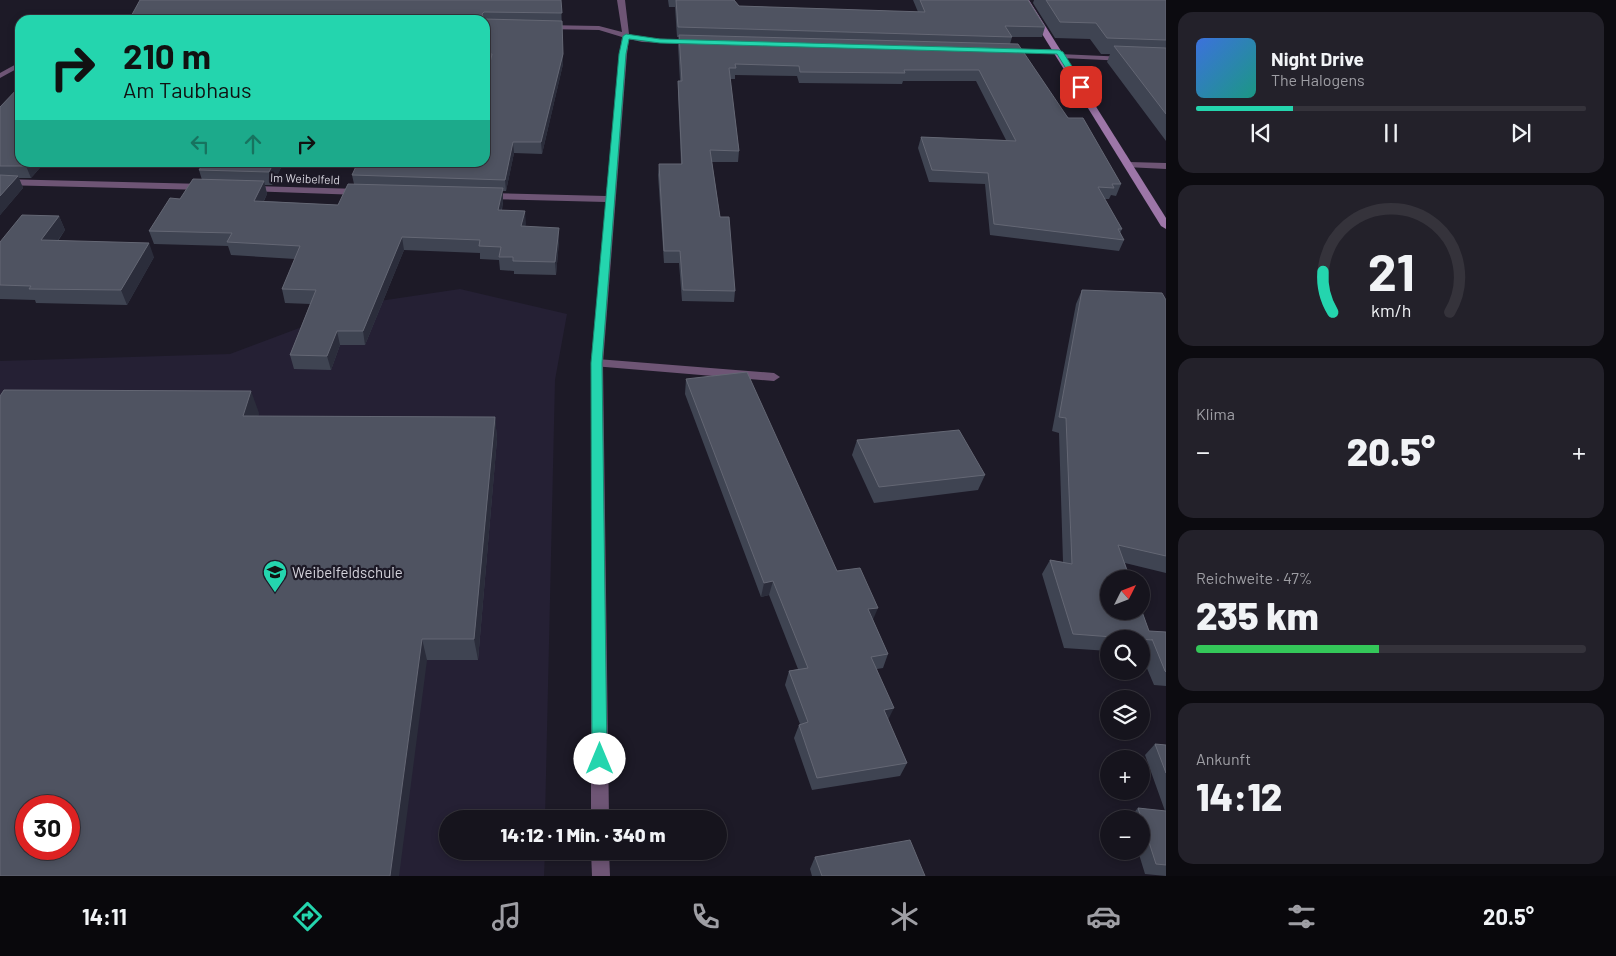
<!DOCTYPE html>
<html lang="de">
<meta charset="utf-8">
<style>
:root{--surface:#16141d;--page:#23212a;--text:#f1f3f6;--muted:#9e9ea4;--line:#35333b;--accent:#24d5ae}
body{margin:0;font-family:Barlow,sans-serif;background:var(--page);color:var(--text);height:100vh;display:flex;flex-direction:column;font-size:19px;white-space:nowrap}
*{box-sizing:border-box;margin:0}
p{font-size:16px;color:var(--muted)}
.icon{flex:none;width:28px;height:28px;fill:none;stroke:currentColor;stroke-width:2;stroke-linecap:round;stroke-linejoin:round}
.map{position:relative;flex:1;overflow:hidden}
.sheet{display:flex;flex-direction:column;gap:12px;padding:12px;background:#0c0b10;width:450px}
.sheet>*{flex:none}
.guide{position:absolute;left:15px;top:15px;width:475px;height:152px;border-radius:15px;box-shadow:0 2px 8px #0003,0 0 0 1px var(--line);background:#24d5ae;color:#111;overflow:hidden}
.needle{width:32px;rotate:48deg}
.fabs{position:absolute;left:1100px;top:570px;display:grid;gap:10px}
.fabs a{display:grid;place-items:center;width:50px;height:50px;border-radius:50%;background:var(--surface);box-shadow:0 2px 8px #0003,0 0 0 1px var(--line);font-size:25px}
.speed{position:absolute;left:15px;top:795px;display:flex;gap:10px;font-size:25px;font-weight:700;text-align:center}
.speed>*{display:grid;place-content:center;width:65px;height:65px;border-radius:50%;background:var(--surface);box-shadow:0 2px 8px #0003,0 0 0 1px var(--line);line-height:1}
.speed .limit{border:8px solid #d22;background:#fff;color:#111}
.pin{position:absolute;display:grid;place-items:center;width:42px;height:42px;color:#fff;margin:-21px;border-radius:10px;box-shadow:0 2px 8px #0006}
.me{position:absolute;width:55px;margin:-28px;rotate:0deg;stroke-linejoin:round;filter:drop-shadow(0 0 4px #0008)}
.turn{display:flex;align-items:center;gap:18px;height:105px;padding:0 25px;font-size:22px}
.turn .icon{width:65px;height:65px;stroke-width:2.5}
.turn b{display:block;font-size:35px;line-height:42px}
.lanes{display:flex;align-items:center;height:48px;padding:0 25px;background:#0003;justify-content:center;gap:25px;direction:ltr}
.lanes .off{opacity:.35}
.big{font-size:38px;font-weight:800;line-height:1.1}
.sheet .tile{flex:1;display:flex;flex-direction:column;justify-content:center;gap:8px;min-width:0;padding:0 18px;border-radius:15px;background:var(--page)}
.sheet .dial{align-items:center;gap:0}
.dial svg{height:130px;overflow:visible;fill:none;stroke:var(--line);stroke-width:7;stroke-linecap:round;text-anchor:middle}
.dial text{fill:var(--text);stroke:none}
.song{display:flex;align-items:center;gap:15px}
.cover{width:60px;height:60px;border-radius:8px;background:linear-gradient(135deg,hsl(220 70% 55%),hsl(170 70% 35%))}
.played{height:5px;border-radius:2px;background:linear-gradient(90deg,var(--accent) 25%,var(--line) 25%)}
.keys{display:flex;justify-content:space-around;direction:ltr}
.heat{display:flex;justify-content:space-between;align-items:center;font-size:28px;direction:ltr}
.charge{height:8px;border-radius:4px;background:linear-gradient(90deg,#34c759 47%,var(--line) 0)}
.trip{position:absolute;left:439px;top:810px;width:288px;height:50px;border-radius:25px;background:var(--surface);box-shadow:0 2px 8px #0003,0 0 0 1px var(--line);font-weight:800;line-height:50px;text-align:center}
.dock{display:flex;height:80px;justify-content:space-around;align-items:center;background:#09080c;color:var(--muted)}
.dock .icon{width:35px;height:35px}
.dock .selected{color:var(--accent)}
.dock b{font-size:22px;color:var(--text)}
main{display:flex;flex:1;min-height:0}
.map>svg:first-child{display:block}
.built{fill:#252034;fill-rule:evenodd}
.lines{fill:none;stroke-linecap:round;stroke-linejoin:round}
.lane{fill:#6e5575;fill-rule:evenodd}
.street{fill:#6e5575;fill-rule:evenodd}
.secondary{fill:#9d76a8;fill-rule:evenodd}
.wall{fill:#3f4452}
.shaded-wall{fill:#2b2d3b}
.building{fill:#4f5361;stroke:#646774;fill-rule:evenodd}
.route{fill:#24d5ae;stroke:#178a71}
.labels{text-anchor:middle;dominant-baseline:central;stroke-width:4.5;stroke-linejoin:round;paint-order:stroke}
.far-street-label{font-size:12px;fill:#d5d3dc;stroke:#1d1a27}
.poi-label{font-size:15px;fill:#d5d3dc;stroke:#1d1a27;text-anchor:start}
</style>
<main>
<div class="map">
<svg width="1166" height="876" viewBox="0 0 1166 876">
<rect width="100%" height="100%" fill="#1d1a27"/>
<path class="built" d="M 460,289 L 567,314 L 555,380 L 545,819 L 448,819 L 448,851 L 545,851 L 544,876 L 0,876 L 0,361 L 230,354 L 366,303 ZM 26,806 L 69,806 L 69,849 L 26,849 Z"/>
<g class="lines">
<g class="lane">
<polygon points="1059,54 1126,57 1130,59 1126,61 1062,58 1059,58"/>
<polygon points="1129,162 1166,163 1166,169 1126,167 1126,163"/>
<polygon points="597,359 774,373 780,377 774,381 593,366 591,363"/>
</g>
<g class="street">
<polygon points="617,0 625,0 629,34 642,38 693,40 697,42 693,44 642,42 629,39 627,54 603,363 609,819 591,819 591,363 606,202 487,199 482,196 487,193 606,196 622,37 599,30 545,29 541,27 545,25 599,26 622,32"/>
<polygon points="1003,48 1059,50 1063,52 1059,54 1006,52 1003,52"/>
<polygon points="20,62 20,67 0,78 0,73"/>
<polygon points="0,179 205,184 210,187 205,190 0,185"/>
<polygon points="250,186 360,189 365,192 360,195 247,191 245,189"/>
<polygon points="591,851 609,851 610,876 592,876"/>
</g>
<polygon class="secondary" points="1021,0 1029,0 1166,218 1166,229 1161,226"/>
</g>
<g class="wall">
<polygon points="561,0 563,64 542,154 514,153 506,191 503,191 503,201 502,210 525,211 525,226 559,241 556,275 514,274 514,271 500,270 499,260 480,259 480,253 404,250 365,345 340,345 331,370 294,369 290,355 310,304 285,303 282,289 295,259 231,255 228,246 154,244 149,231 180,199 202,180 199,170 284,162 272,185 265,185 267,194 264,201 338,205 354,184 352,175 485,162 489,65 485,65 485,20 129,20"/>
<polygon points="668,0 734,0 739,6 918,12 913,0 1028,0 1045,27 1042,37 1012,37 1010,44 1121,184 1116,196 1111,195 1109,199 1104,199 1122,229 1120,233 1124,240 1119,251 990,235 985,184 929,182 918,148 921,137 1006,140 976,81 903,81 902,84 799,83 797,76 735,75 735,79 730,79 739,151 738,162 712,162 720,217 735,291 734,302 682,301 679,263 664,263 658,175 659,164 681,164 678,92 678,81 680,81 678,45 679,37 677,37 675,7 669,7"/>
<polygon points="1034,0 1166,0 1166,141 1107,62 1110,54 1101,54 1090,39 1055,38 1033,3"/>
<polygon points="0,107 45,162 31,178 19,178 23,188 0,215"/>
<polygon points="59,216 65,230 58,241 154,257 127,305 36,303 35,300 0,299 0,242"/>
<polygon points="1082,290 1166,300 1166,573 1125,563 1149,631 1166,632 1166,686 1154,685 1141,654 1141,639 1109,639 1109,651 1064,648 1042,574 1050,560 1063,562 1059,433 1052,431 1076,304"/>
<polygon points="686,379 837,571 873,620 888,654 883,668 877,669 888,720 907,763 900,776 812,790 794,738 799,725 800,724 785,685 789,671 798,669 769,595 761,597 685,394"/>
<polygon points="259,413 258,416 495,417 497,439 478,660 427,660 0,876"/>
<polygon points="857,440 985,475 978,490 874,503 852,455"/>
<polygon points="1155,744 1166,745 1166,876 1145,874 1138,851 1141,851 1141,819 1128,819 1138,808 1165,811 1145,755"/>
<polygon points="815,857 925,876 812,876 810,869"/>
</g>
<g class="shaded-wall">
<polygon points="563,54 563,64 542,154 541,142"/>
<polygon points="513,142 514,153 506,191 505,180"/>
<polygon points="29,162 45,162 31,178 26,166"/>
<polygon points="274,162 284,162 272,185 269,172"/>
<polygon points="18,176 23,188 0,215 0,196"/>
<polygon points="264,181 267,194 257,214 254,201"/>
<polygon points="503,188 503,201 499,223 498,210"/>
<polygon points="525,211 526,224 522,239 521,226"/>
<polygon points="59,216 65,230 48,254 41,240"/>
<polygon points="559,228 559,241 556,275 555,262"/>
<polygon points="402,237 404,250 365,345 363,331"/>
<polygon points="149,243 154,257 127,305 121,290"/>
<polygon points="337,331 340,345 331,370 327,356"/>
<polygon points="251,391 259,413 250,438 243,416"/>
<polygon points="495,417 497,439 478,660 474,639"/>
<polygon points="773,581 769,595 761,597 764,583"/>
<polygon points="878,608 872,622 868,609"/>
<polygon points="422,639 427,660 399,876 390,876"/>
<polygon points="894,708 887,722 884,710"/>
</g>
<g class="building">
<polygon points="140,0 561,0 562,13 484,12 482,14 484,19 562,21 563,54 541,142 513,142 505,180 352,175 358,162 485,162 485,85 492,54 485,54 485,20 129,20"/>
<polygon points="676,0 734,0 739,6 925,12 920,0 1028,0 1045,27 1005,26 1012,37 678,27"/>
<polygon points="1046,0 1166,0 1166,40 1107,38 1096,23 1060,22"/>
<polygon points="679,35 1018,44 1068,118 1083,118 1121,184 1112,184 1114,188 1098,187 1122,229 1118,229 1124,240 994,224 988,173 932,170 921,137 1016,141 979,70 904,70 905,73 800,72 799,66 735,64 736,68 729,68 739,151 710,150 720,217 729,217 735,291 683,290 680,251 664,251 659,164 682,164 678,81 682,81"/>
<polygon points="1114,46 1166,48 1166,114"/>
<polygon points="20,86 20,162 29,162 26,166 0,166 0,107"/>
<polygon points="204,162 274,162 269,172 199,170"/>
<polygon points="0,175 18,176 0,196"/>
<polygon points="193,179 264,181 254,201 338,205 348,184 503,188 498,210 525,211 521,226 559,228 555,262 513,261 513,257 499,257 501,247 479,246 480,240 402,237 363,331 337,331 327,356 290,355 316,290 282,289 300,246 227,242 232,233 149,231 170,198 180,199"/>
<polygon points="22,215 59,216 41,240 149,243 121,290 29,289 31,286 0,285 0,242"/>
<polygon points="1082,290 1162,293 1166,300 1166,556 1118,545 1130,579 1109,579 1109,611 1141,611 1141,609 1149,631 1166,632 1166,672 1165,671 1152,639 1152,640 1073,634 1050,560 1072,564 1066,418 1059,417"/>
<polygon points="747,372 837,571 860,568 878,608 868,609 888,654 871,657 894,708 884,710 907,763 817,778 799,725 808,722 789,671 808,668 773,581 764,583 686,379"/>
<path d="M 4,390 L 251,391 L 243,416 L 495,417 L 474,639 L 422,639 L 390,876 L 0,876 L 0,396 ZM 26,806 L 69,806 L 69,849 L 26,849 Z"/>
<polygon points="959,430 985,475 879,487 857,440"/>
<polygon points="1155,744 1166,745 1166,773"/>
<polygon points="1138,808 1166,811 1166,865 1156,864"/>
<polygon points="910,840 925,876 822,876 815,857"/>
</g>
<polygon class="route" points="626,34 660,39 1059,50 1063,52 1085,87 1078,88 1057,54 660,43 629,39 626,54 602,363 607,759 605,764 600,766 594,764 592,759 591,363 619,54 623,36"/>
<defs>
<g id="school-pin" transform="scale(1.25)"><path d="M0 17L-7.5 6A9.5 9.5 0 1 1 7.5 6Z" fill="#24d5ae" stroke="#1d1a27"/><path d="M0-5L7-2L0 1L-7-2ZM-4 1L0 2.5L4 1V4Q0 6-4 4Z" fill="#111"/></g>
</defs>
<g fill-rule="evenodd">
<use href="#school-pin" x="275" y="572"/>
</g>
<g class="labels">
<g class="far-street-label">
<text transform="translate(305 178) rotate(2)">Im Weibelfeld</text>
</g>
<g class="poi-label">
<text x="292" y="572">Weibelfeldschule</text>
</g>
</g>
</svg>
<div class="fabs">
<a><svg class="needle" viewBox="-14 -14 28 28"><path d="M0-13l5 13h-10z" fill="#e53935"/><path d="M0 13l5-13h-10z" fill="#9e9ea4"/></svg></a>
<a><svg class="icon" aria-label="search" viewBox="0 0 24 24"><circle cx="10" cy="10" r="6"/><path d="M15 15l6 6"/></svg></a>
<a><svg class="icon" aria-label="layers" viewBox="0 0 24 24"><path d="M12 4l9 5-9 5-9-5zM3 14l9 5 9-5"/></svg></a>
<a>+</a>
<a>−</a>
</div>
<div class="speed"><div class="limit">30</div></div>
<div class="pin" style="left:1081px;top:87px;background:#d93025"><svg class="icon" aria-label="arrive" viewBox="0 0 24 24"><path d="M6 21V4h12l-3 4 3 4H6"/></svg></div>
<svg class="me" style="left:600px;top:759px" viewBox="-20 -20 40 40"><circle r="19" fill="#fff"/><path d="M0-13L10 11 0 6-10 11z" fill="#24d5ae"/></svg>
<div class="trip">14:12 · 1 Min. · 340 m</div>
<div class="guide">
<div class="turn"><svg class="icon" aria-label="right" viewBox="0 0 24 24"><path d="M7 20v-9h11M14 6l5 5-5 5"/></svg><div><b>210 m</b>Am Taubhaus</div></div>
<div class="lanes"><svg class="icon off" aria-label="left" viewBox="0 0 24 24"><path d="M17 20v-9H6M10 6l-5 5 5 5"/></svg><svg class="icon off" aria-label="ahead" viewBox="0 0 24 24"><path d="M12 20V5M6 11l6-6 6 6"/></svg><svg class="icon" aria-label="right" viewBox="0 0 24 24"><path d="M7 20v-9h11M14 6l5 5-5 5"/></svg></div>
</div>
</div>
<section class="sheet">
<div class="tile">
<div class="song"><i class="cover"></i><div><b>Night Drive</b><p>The Halogens</p></div></div>
<div class="played"></div>
<div class="keys"><svg class="icon" aria-label="previous" viewBox="0 0 24 24"><path d="M18 5L8 12l10 7zM5 5v14"/></svg><svg class="icon" aria-label="pause" viewBox="0 0 24 24"><path d="M8 5v14M16 5v14"/></svg><svg class="icon" aria-label="next" viewBox="0 0 24 24"><path d="M6 5l10 7-10 7zM19 5v14"/></svg></div>
</div>
<div class="tile dial"><svg viewBox="0 0 100 80">
<path d="M14 69A42 42 0 1 1 86 69"/>
<path d="M14 69A42 42 0 0 1 8 44" stroke="#24d5ae"/>
<text x="50" y="56" font-size="32" font-weight="700">21</text>
<text x="50" y="72" font-size="11">km/h</text>
</svg></div>
<div class="tile"><p>Klima</p>
<div class="heat"><a>−</a><b class="big">20.5°</b><a>+</a></div>
</div>
<div class="tile"><p>Reichweite · 47%</p><b class="big">235 km</b><div class="charge"></div></div>
<div class="tile"><p>Ankunft</p><b class="big">14:12</b></div>
</section>
</main>
<nav class="dock">
<b>14:11</b>
<svg class="icon selected" aria-label="directions" viewBox="0 0 24 24"><path d="M12 3l9 9-9 9-9-9zM9 14v-3h6M13 9l2 2-2 2"/></svg>
<svg class="icon" aria-label="music" viewBox="0 0 24 24"><path d="M9 18V5l10-2v13"/><circle cx="6" cy="18" r="3"/><circle cx="16" cy="16" r="3"/></svg>
<svg class="icon" aria-label="phone" viewBox="0 0 24 24"><path d="M5 4h4l2 5-3 2q2 4 5 5l2-3 5 2v4C11 20 4 13 5 4z"/></svg>
<svg class="icon" aria-label="climate" viewBox="0 0 24 24"><path d="M12 3v18M4 7l16 10M4 17L20 7"/></svg>
<svg class="icon" aria-label="car" viewBox="0 0 24 24"><path d="M5 17H2v-5l4-1 3-4h7l3 4 3 1v5h-3M9 17h6M6 11h13"/><circle cx="7" cy="17" r="2"/><circle cx="17" cy="17" r="2"/></svg>
<svg class="icon" aria-label="filters" viewBox="0 0 24 24"><path d="M4 7h16M4 17h16"/><circle cx="9" cy="7" r="2"/><circle cx="15" cy="17" r="2"/></svg>
<b>20.5°</b>
</nav>
